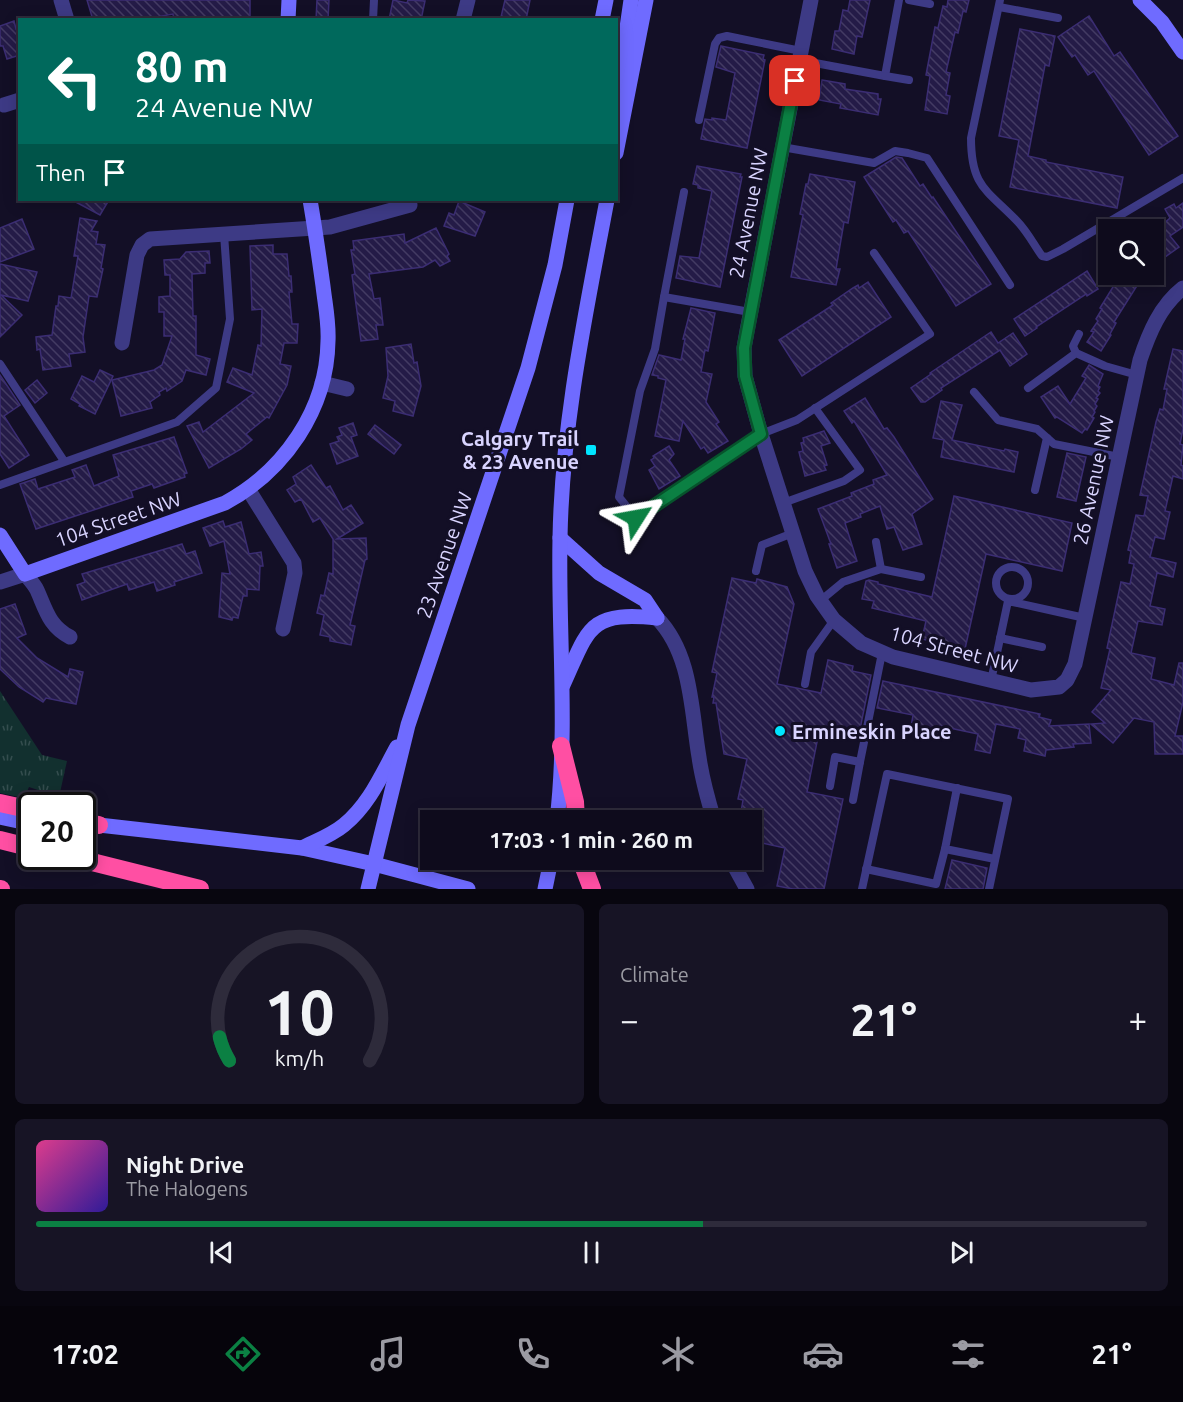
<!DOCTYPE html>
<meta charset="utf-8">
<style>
:root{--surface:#0e0b1c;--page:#171425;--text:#f1f3f6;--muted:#9b9ba3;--line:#2e2b3b;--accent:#0b8043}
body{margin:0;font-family:Ubuntu,sans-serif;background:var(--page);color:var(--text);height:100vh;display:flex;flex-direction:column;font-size:22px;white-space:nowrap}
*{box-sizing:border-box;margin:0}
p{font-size:20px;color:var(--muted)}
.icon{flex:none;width:33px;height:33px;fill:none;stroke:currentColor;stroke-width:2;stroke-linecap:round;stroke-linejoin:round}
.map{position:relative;height:889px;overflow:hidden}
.panel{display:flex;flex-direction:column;gap:15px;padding:15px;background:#08060f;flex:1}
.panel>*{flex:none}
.banner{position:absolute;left:18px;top:18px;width:600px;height:183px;border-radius:0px;box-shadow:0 3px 15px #0003,0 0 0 2px var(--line);background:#00695c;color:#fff;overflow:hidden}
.fabs{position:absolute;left:1098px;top:219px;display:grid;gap:12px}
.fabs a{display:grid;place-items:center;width:66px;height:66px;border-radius:0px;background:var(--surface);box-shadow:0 3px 15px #0003,0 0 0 2px var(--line);font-size:30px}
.speed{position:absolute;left:18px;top:792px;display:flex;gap:12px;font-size:30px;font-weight:700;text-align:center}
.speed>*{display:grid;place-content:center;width:78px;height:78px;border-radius:50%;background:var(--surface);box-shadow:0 3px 15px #0003,0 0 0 2px var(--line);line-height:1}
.speed .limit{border:3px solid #111;border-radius:9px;background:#fff;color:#111}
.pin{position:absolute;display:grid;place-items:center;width:51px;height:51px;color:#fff;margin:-26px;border-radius:12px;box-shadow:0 3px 9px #0006}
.me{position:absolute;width:66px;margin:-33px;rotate:56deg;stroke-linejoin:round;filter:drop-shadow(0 0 4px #0008)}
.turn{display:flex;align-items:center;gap:21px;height:126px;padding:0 18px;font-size:27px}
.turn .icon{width:78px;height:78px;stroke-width:2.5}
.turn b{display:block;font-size:42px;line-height:51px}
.then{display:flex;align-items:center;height:57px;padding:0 18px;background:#0003;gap:12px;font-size:22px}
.big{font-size:45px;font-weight:700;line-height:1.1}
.panel .tile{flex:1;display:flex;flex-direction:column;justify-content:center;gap:9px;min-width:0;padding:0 21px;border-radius:9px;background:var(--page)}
.panel .dial{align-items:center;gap:0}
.dial svg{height:156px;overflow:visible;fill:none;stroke:var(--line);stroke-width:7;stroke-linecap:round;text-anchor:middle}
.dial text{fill:var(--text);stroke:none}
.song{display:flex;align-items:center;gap:18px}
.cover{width:72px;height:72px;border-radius:9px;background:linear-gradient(135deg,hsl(330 70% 55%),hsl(250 70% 35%))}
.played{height:6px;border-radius:3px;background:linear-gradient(90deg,var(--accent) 60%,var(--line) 60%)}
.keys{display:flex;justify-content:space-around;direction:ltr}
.heat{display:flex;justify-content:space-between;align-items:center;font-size:33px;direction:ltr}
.panel .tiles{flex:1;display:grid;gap:15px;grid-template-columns:1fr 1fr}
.tile:last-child{grid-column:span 2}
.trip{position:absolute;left:420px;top:810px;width:342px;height:60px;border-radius:0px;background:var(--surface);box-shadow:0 3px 15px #0003,0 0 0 2px var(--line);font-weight:700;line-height:60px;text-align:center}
.menu{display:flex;height:96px;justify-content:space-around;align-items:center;background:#06040b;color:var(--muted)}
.menu .icon{width:42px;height:42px}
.menu .current{color:var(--accent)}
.menu b{font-size:27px;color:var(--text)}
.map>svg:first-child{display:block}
.grass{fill:url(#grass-tufts)}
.building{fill:url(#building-back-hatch);stroke:#3b2d73;stroke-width:1.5}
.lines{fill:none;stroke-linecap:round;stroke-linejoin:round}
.lane{stroke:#3d3a85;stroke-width:8}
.street{stroke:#3d3a85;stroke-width:15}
.secondary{stroke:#6f6bff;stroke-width:15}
.highway{stroke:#ff4fa3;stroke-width:18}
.route-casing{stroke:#07532c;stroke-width:15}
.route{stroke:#0b8043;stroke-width:10}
.poi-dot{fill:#00e5ff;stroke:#130f26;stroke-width:2}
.labels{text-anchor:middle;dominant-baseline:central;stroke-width:6;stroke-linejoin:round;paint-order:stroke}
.street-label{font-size:20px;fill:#d9d4ff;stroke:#130f26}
.poi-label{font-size:20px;font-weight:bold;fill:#d9d4ff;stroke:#130f26;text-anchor:end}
</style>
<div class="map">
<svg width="1183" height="889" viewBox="0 0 1183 889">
<defs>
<pattern id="grass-tufts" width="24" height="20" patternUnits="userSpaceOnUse" patternTransform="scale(1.5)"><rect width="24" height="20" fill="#12302f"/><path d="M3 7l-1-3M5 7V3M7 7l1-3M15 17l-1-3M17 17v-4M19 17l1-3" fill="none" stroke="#344d4e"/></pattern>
<pattern id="building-back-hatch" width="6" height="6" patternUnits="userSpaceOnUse" patternTransform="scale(1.5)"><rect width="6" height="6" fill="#241b47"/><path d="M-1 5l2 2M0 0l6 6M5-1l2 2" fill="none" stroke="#433b63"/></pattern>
</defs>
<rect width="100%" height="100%" fill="#130f26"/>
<polygon class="grass" points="0,691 42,755 67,761 59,797 29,787 24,798 0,793"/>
<g class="building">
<polygon points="87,0 250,0 250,19 199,17 174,20 173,14 151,18 151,20 93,20"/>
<polygon points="317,0 329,0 328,20 316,20"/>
<polygon points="393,0 407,3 408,0 425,1 421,20 389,20"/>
<polygon points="505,0 530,0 526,20 505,20 505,17 501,17"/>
<polygon points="850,0 870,0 862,37 857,36 854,54 832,49 835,31 839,31 843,10 848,11"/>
<polygon points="948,0 969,0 966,12 963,11 958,33 955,32 946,72 950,73 946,95 950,96 947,114 925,110 930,76 926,75 935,27 938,28 943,6 947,7"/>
<polygon points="1089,16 1114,56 1120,52 1178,136 1149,155 1094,71 1088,75 1075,55 1072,57 1058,37"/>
<polygon points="14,21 16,29 20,28 20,55 7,59 3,46 0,46 0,26"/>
<polygon points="1020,29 1055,36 1049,66 1045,65 1028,156 1046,160 1046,162 1123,177 1117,208 1010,187 1019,140 999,136"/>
<polygon points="721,46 764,55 763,59 765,60 747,148 701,139 705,119 712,120 712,118 726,120 735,73 716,67"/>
<polygon points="822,80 845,84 845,89 878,94 878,99 881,99 878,115 840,108 841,104 819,100"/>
<polygon points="896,157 902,158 920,186 923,184 932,198 933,197 991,284 956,306 908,231 904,233 896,220 893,222 864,177"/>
<polygon points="697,166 741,174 740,177 742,177 720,287 676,278 680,256 699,258 712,191 698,188 698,185 693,184"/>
<polygon points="810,174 855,182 848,223 844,222 836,269 840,269 836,285 791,277 803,215 800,214 806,184 808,184"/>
<polygon points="72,200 109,200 100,215"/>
<polygon points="459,201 485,212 475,236 444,226 449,213 454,215"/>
<polygon points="1183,203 1183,227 1170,236 1179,247 1154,265 1154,232 1170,218 1165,209 1174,204 1176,208"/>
<polygon points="80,218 97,221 91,231 98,232 96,244 105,245 101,268 103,269 97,297 89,296 83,337 85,352 69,354 71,366 43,370 40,349 37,350 36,337 52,335 56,306 58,306 59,296 71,298 78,256 74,256"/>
<polygon points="22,219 34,249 0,262 0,228"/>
<polygon points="436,228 449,254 447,256 450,261 440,266 435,260 423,267 369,274 374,299 380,298 383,325 376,325 378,339 361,341 352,275 355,274 351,250 354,250 353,241 404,234 405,243"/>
<polygon points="273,245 273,254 287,254 289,276 291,276 292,292 289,292 292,324 298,324 297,343 284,343 280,364 291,366 287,385 269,418 267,417 246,434 252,440 241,449 209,468 187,426 199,422 203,432 254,393 227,382 233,368 252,375 258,345 261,346 262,309 252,310 250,246"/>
<polygon points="209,251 210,263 205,263 205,273 192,274 193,316 196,316 196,355 210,359 206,375 186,370 182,381 167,391 166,388 159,392 160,395 150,402 152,408 121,416 112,380 154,370 162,365 172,336 164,336 164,312 159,312 159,297 170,296 170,275 165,275 164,260 180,259 186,252"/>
<polygon points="0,264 37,272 28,301 1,295 22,315 0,337"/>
<polygon points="1087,271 1098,289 1087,296 1086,294 1036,327 1037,328 1025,336 1014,319"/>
<polygon points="1121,274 1130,274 1140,281 1114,322 1116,323 1110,334 1111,335 1101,351 1087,342 1094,332 1091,331 1098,321 1096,319 1102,309 1100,308"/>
<polygon points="868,282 891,317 802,376 779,340 833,305 831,303 853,288 858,285 859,288"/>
<polygon points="691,308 715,313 708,351 705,350 701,372 712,374 706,402 719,422 716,424 728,441 708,453 704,447 701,449 683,421 679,441 655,436 666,380 658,378 658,376 652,375 653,372 659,355 681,360 685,339 683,339"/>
<polygon points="991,332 998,343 1013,333 1027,354 1010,366 1000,350 941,388 942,390 925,402 921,402 911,388 931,374 930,373"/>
<polygon points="411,344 414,363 417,362 421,386 413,416 393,411 395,401 383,398 388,376 386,348"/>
<polygon points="1173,349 1183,351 1183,429 1180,444 1183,445 1181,465 1183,466 1183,479 1173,476 1165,511 1170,512 1164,539 1155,537 1150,557 1176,563 1173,577 1157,573 1150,606 1165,609 1162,625 1138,621 1131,653 1155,658 1151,679 1174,685 1179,663 1183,663 1183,702 1175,736 1183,736 1183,754 1155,754 1154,722 1134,718 1113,743 1091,724 1105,723 1092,712 1111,690 1101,688 1110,649 1107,648 1121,582 1130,584 1134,564 1129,563 1131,551 1128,550 1136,515 1144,516 1148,496 1140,495 1156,422 1160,409 1163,410 1167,389 1164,389"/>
<polygon points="1089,365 1103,374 1098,386 1100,387 1098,391 1100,393 1096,398 1098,399 1095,404 1097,406 1094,411 1095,412 1092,417 1094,418 1087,430 1085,429 1082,433 1057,417 1055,418 1041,397 1058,386 1070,404 1086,378 1082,376"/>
<polygon points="100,370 113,376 95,414 79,406 80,404 71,399 82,376 94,382"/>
<polygon points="0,375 20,405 4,416 29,455 9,468 0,454"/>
<polygon points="37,380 47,393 35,403 25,390"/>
<polygon points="865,398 884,429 887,428 894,437 933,499 912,514 922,544 903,550 894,527 887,529 880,506 860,514 861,517 845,523 857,561 837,568 829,544 831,544 818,509 852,496 851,493 874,484 873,480 887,475 854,421 852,423 844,411"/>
<polygon points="941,401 962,405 952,440 1004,451 1005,449 1018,452 1014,472 941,457 944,440 933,438"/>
<polygon points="353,423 357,435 351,437 358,456 337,464 330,444 339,441 337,437 342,435 339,428"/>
<polygon points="375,425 401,445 394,454 368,434"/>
<polygon points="824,431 830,443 821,446 827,465 824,466 826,470 805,476 799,452 803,451 801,443 804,442 803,438"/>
<polygon points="174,437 187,473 184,474 185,477 154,488 152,484 131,491 133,497 36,529 20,484 35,479 38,489 75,477 72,470 86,465 94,486 119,476 113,455"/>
<polygon points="669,446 674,454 669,460 680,476 659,489 649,470 655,466 651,460 654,458 653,456"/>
<polygon points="1067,453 1086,457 1076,501 1057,497"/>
<polygon points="311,465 326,488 330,486 343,510 351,505 363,523 337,539 366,538 367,559 365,560 350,625 355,626 351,645 330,641 330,637 320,635 324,615 317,613 321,595 324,596 329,573 333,574 333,539 320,518 313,522 301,499 295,502 287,490 296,484 293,477"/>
<polygon points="954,496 1072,523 1062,571 986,554 965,649 922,639 926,621 872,608 874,601 862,599 866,581 869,580 878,582 878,584 932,597"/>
<polygon points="223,521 225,527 241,522 249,554 261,552 263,566 260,566 259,590 247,589 247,596 243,596 238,618 233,617 232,620 219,617 222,573 230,574 224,541 210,546 203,528"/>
<polygon points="182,544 186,554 195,551 202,573 174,582 175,585 157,591 154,582 129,590 127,584 82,600 77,585 85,582 82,574"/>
<polygon points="732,578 756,583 757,579 787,587 794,604 777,684 821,693 828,660 853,666 852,671 871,675 859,734 840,730 838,735 819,732 807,792 843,799 824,889 793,889 777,886 785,848 757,842 759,833 752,831 752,820 745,820 746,813 741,812 743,800 738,799 747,759 724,754 716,703 713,703 714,697 712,697 717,673 712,672"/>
<polygon points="15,604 26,634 17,638 37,658 68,677 70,669 83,672 76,704 46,698 43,702 19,687 0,669 0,609"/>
<polygon points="883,681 1040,714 1039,717 1051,720 1049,726 1089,724 1091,743 1073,744 1074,747 1046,750 1045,756 1024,751 1026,740 1018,738 1020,729 996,724 990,753 975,750 978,734 940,726 939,733 911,727 913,715 877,708"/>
<polygon points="952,860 987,868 983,889 945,889"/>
</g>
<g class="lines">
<g class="lane">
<polyline points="909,0 930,4"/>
<path d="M 1000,0 L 971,138 C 971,187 987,190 1017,221 C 1027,231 1034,245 1042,256 L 1047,257 L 1063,249 L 1183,178"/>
<polyline points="999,7 1058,18"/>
<polyline points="373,20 374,0"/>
<polyline points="799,60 885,76 899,0"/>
<polyline points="885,76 909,80"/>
<polyline points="699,120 715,44 719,38 727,36 801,51"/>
<polyline points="782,147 874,163 895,151 908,153 927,158 1010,285"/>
<polyline points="664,297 684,192"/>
<polyline points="750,312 664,297 655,349 640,391 619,497 636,518 761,434 797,420 930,334 874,253"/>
<polyline points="1076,353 1073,346 1079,334"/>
<polyline points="0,364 64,461"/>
<polyline points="1028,388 1076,353 1105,366 1137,375"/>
<polyline points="974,392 998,420 1037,429 1054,444 1119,457"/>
<polyline points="0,485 177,422 216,388 230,319 224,234"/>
<polyline points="1035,490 1047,438"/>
<polyline points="783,503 844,481 860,470 815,408"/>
<polyline points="876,542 881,569"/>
<circle cx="1012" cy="583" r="16"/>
<polyline points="756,571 762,545 793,533"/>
<polyline points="820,601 843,582 881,569 921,577"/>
<polyline points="1000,638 1042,647"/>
<polyline points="991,681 1008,601 1085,618"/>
<polyline points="805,684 811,652 834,620"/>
<polyline points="830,786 835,757 860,762 882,653"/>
<polyline points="957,788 945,849 995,859"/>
<polyline points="853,800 860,762"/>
<polyline points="866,869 936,884 945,849"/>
<polyline points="862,889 887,774 1008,799 989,889"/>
</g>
<g class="street">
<polyline points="61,0 67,20"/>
<path d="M 811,0 L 747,331 L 744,348 L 745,376 L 761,434 L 805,571 L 817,596 L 834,620 L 861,643 L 893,657 L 1031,690 L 1059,687 L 1067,680 L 1075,664 L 1140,360 C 1149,333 1160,306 1183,288"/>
<polyline points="463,20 468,0"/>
<polyline points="4,105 20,100"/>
<polyline points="122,343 137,255 142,245 150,239 330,227 410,205"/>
<polyline points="322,383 347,389"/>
<polyline points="248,489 294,563 295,573 283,629"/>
<path d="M 0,582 L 25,574 C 29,579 34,584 37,590 C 46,610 49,626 70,637"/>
<path d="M 657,618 C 692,654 691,710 699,757 C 702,779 708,800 714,820"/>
<polyline points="731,860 747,889"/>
</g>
<g class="secondary">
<polyline points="1140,0 1162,22 1183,52"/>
<polyline points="288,20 289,0"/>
<polyline points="602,20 606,0"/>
<polyline points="621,91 622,62 631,0"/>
<polyline points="616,153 646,0"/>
<path d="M 0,535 L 25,574 L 225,503 C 284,471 327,410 328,341 C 329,322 325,304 323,286 C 319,257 315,228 310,200"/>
<polyline points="560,538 599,573 645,600 657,618"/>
<path d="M 563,685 C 589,628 588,611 657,618"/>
<polyline points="0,817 32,824"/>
<path d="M 557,820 C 568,729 558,630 560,538 C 562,423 586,312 607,200"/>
<polyline points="88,826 99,825 302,848 374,864 468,889"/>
<path d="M 302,848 C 316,841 332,835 344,825 C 369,805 382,774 397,747"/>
<polyline points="368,889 408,725 528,368 555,265 567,200"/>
<polyline points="545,889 551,860"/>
</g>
<g class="highway">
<polyline points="561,746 575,802 576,820"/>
<polyline points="0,803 32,810"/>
<polyline points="82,822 99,825"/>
<polyline points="0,840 32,848"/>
<polyline points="68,856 200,889"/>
<polyline points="581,860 592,889"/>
<polyline points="0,889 1,889"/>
</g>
</g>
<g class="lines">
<g class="route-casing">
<polyline id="route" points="636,518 761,434 745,376 744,348 795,81"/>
</g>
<use href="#route" class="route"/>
</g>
<g class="poi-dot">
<rect x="585" y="444" width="12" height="12" rx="3"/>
<circle cx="780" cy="731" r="6"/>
</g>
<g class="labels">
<g class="street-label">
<text transform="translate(748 213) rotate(-79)">24 Avenue NW</text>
<text transform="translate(1093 480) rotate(-78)">26 Avenue NW</text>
<text transform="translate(118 519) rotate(-19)">104 Street NW</text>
<text transform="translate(444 555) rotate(-71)">23 Avenue NW</text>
<text transform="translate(954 649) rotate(15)">104 Street NW</text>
</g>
<g class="poi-label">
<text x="579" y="438">Calgary Trail<tspan x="579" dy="23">&amp; 23 Avenue</tspan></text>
<text x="792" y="731" text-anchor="start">Ermineskin Place</text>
</g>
</g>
</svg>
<div class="fabs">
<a><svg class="icon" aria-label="search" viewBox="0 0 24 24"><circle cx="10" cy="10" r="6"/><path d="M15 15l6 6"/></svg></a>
</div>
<div class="speed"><div class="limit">20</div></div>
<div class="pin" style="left:795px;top:81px;background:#d93025"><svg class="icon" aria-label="arrive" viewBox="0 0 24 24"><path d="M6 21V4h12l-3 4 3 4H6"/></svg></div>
<svg class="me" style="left:636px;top:518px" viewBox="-20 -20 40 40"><path d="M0-17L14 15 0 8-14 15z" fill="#0b8043" stroke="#fff" stroke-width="4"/></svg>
<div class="trip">17:03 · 1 min · 260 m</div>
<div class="banner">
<div class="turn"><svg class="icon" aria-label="left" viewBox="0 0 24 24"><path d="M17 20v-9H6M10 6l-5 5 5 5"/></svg><div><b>80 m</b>24 Avenue NW</div></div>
<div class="then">Then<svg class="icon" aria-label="arrive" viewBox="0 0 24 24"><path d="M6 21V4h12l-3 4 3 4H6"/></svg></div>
</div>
</div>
<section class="panel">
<div class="tiles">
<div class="tile dial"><svg viewBox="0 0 100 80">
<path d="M14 69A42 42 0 1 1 86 69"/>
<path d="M14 69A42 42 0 0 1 9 57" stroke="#0b8043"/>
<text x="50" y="56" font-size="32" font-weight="700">10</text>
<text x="50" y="72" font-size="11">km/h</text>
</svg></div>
<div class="tile"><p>Climate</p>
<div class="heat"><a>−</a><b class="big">21°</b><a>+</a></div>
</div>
<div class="tile">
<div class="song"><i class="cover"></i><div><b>Night Drive</b><p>The Halogens</p></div></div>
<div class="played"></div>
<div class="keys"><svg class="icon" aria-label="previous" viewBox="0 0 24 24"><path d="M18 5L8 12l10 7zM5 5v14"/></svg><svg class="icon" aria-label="pause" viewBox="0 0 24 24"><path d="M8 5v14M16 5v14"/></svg><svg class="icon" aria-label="next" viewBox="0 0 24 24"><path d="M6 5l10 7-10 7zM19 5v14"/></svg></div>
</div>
</div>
</section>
<nav class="menu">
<b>17:02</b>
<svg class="icon current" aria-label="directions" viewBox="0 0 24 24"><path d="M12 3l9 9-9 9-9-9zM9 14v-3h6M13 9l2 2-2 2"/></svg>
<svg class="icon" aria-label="music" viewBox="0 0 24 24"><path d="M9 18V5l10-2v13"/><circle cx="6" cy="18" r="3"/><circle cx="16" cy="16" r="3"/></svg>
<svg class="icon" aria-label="phone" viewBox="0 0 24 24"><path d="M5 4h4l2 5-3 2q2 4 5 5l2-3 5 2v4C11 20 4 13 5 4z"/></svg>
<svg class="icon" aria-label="climate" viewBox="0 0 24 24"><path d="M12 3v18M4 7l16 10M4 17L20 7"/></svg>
<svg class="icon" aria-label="car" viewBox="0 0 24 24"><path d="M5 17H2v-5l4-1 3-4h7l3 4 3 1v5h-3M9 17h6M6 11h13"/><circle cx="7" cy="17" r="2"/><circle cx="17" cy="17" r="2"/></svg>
<svg class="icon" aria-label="filters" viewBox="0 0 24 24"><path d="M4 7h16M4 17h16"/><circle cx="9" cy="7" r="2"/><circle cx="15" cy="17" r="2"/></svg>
<b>21°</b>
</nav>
